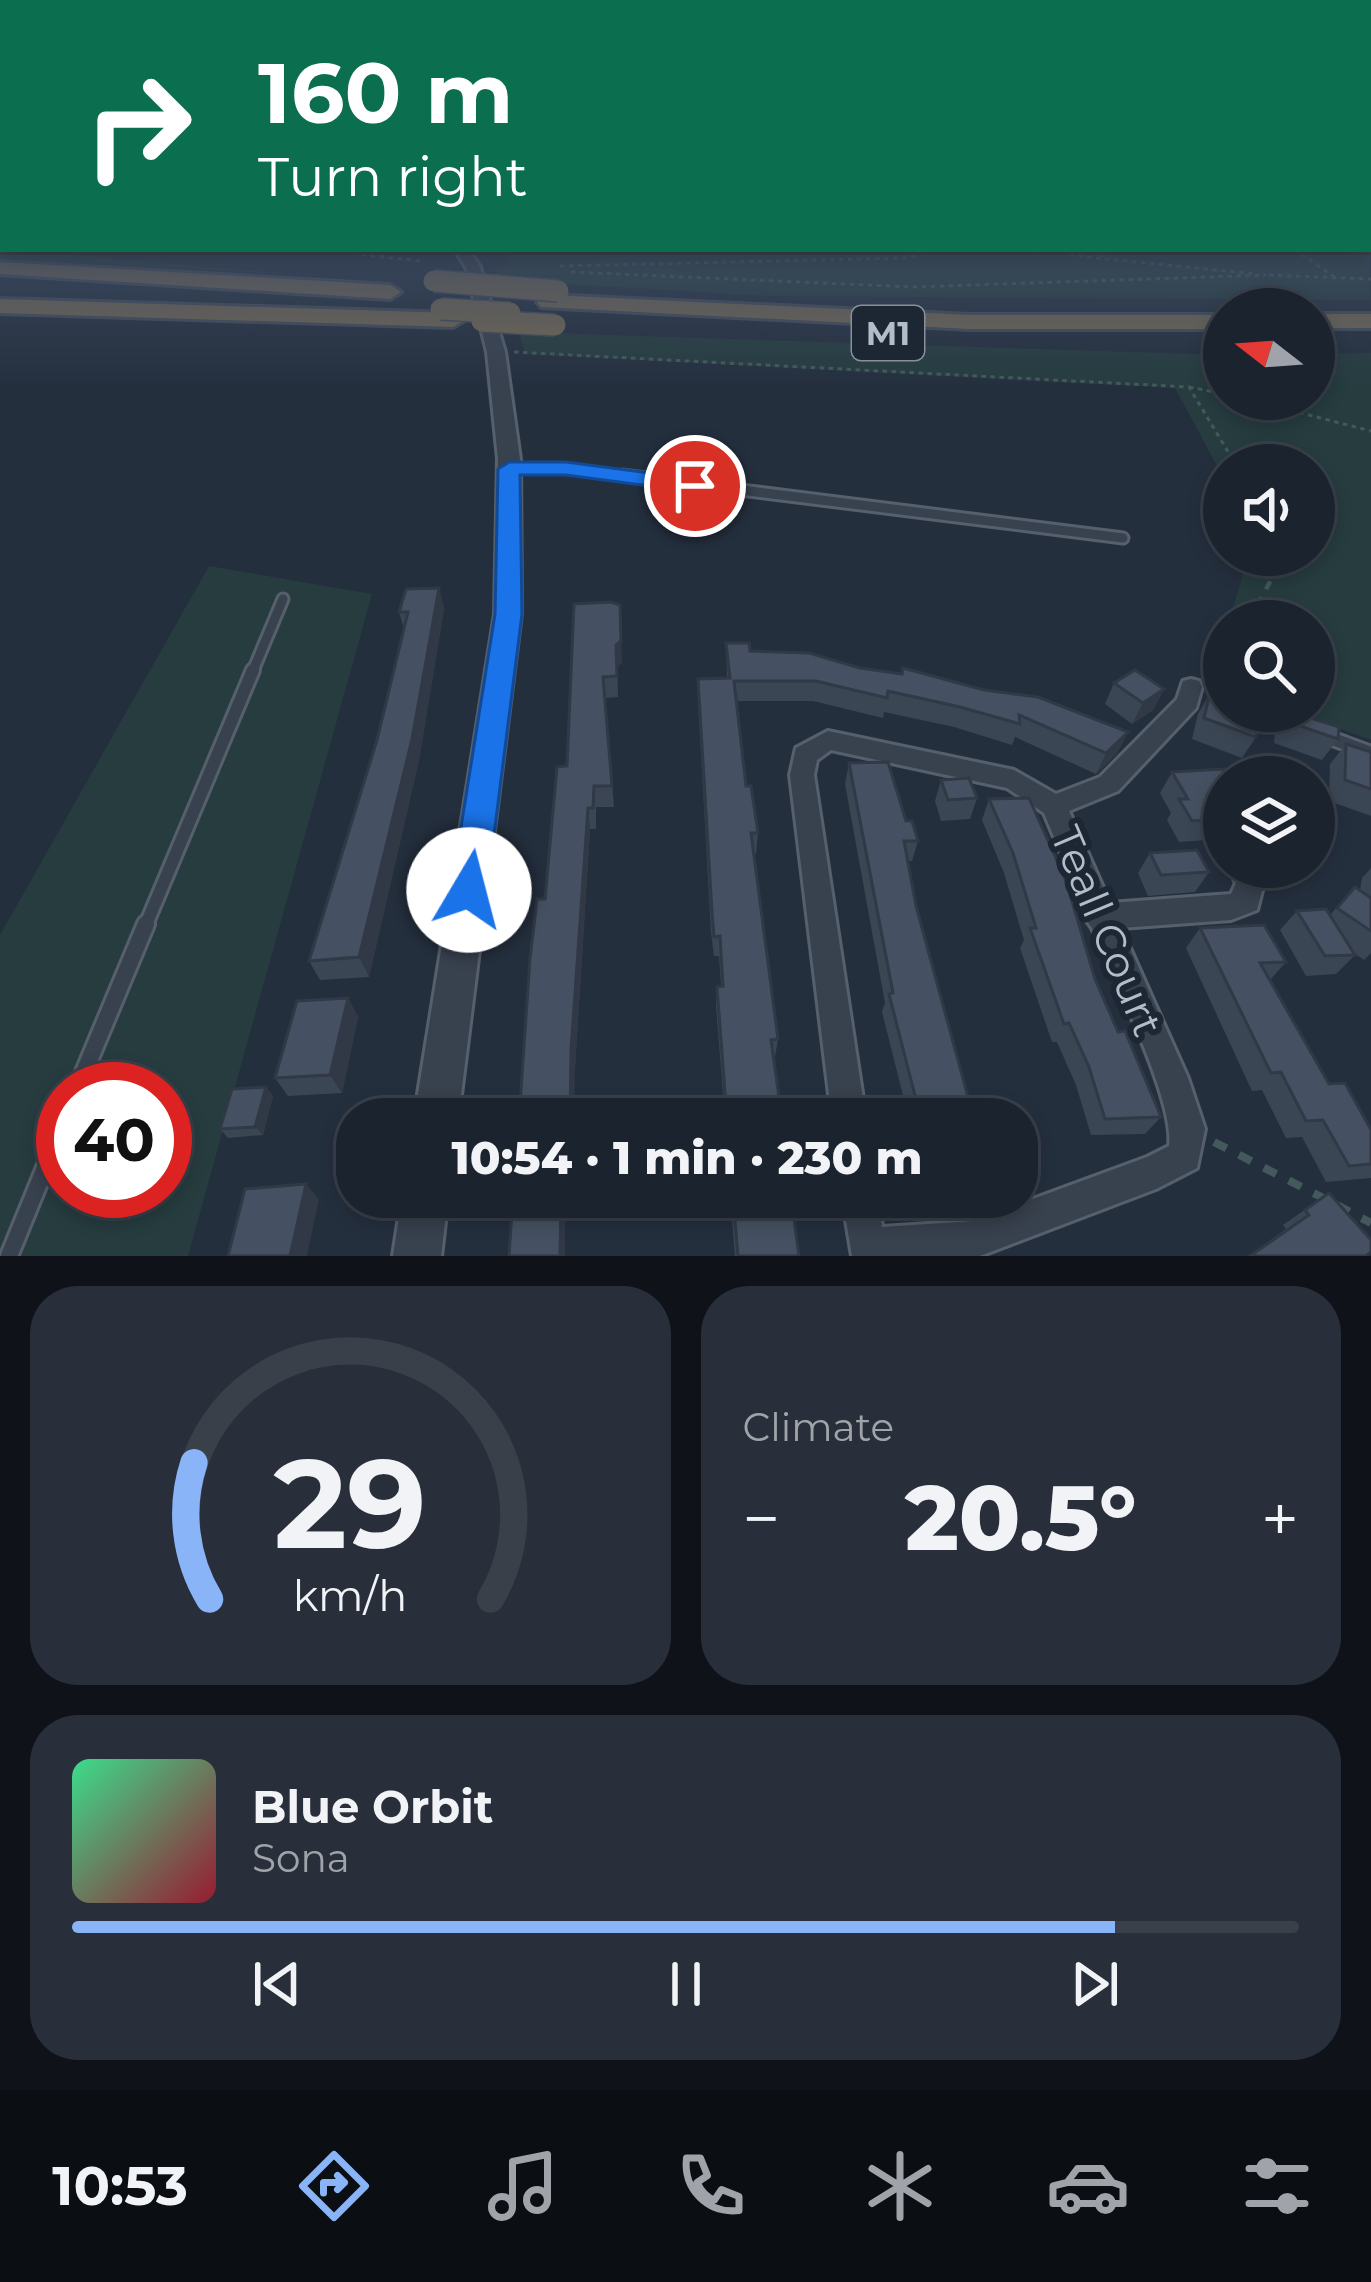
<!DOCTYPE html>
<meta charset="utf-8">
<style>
:root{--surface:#1b232e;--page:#282f3a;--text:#f1f3f6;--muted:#a0a4aa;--line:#39404a;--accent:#8ab4f8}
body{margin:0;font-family:Montserrat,sans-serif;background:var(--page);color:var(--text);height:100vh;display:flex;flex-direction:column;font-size:45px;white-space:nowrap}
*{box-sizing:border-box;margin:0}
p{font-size:39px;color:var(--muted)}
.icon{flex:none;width:66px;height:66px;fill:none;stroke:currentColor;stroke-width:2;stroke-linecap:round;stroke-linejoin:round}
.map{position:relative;height:1256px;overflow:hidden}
.sheet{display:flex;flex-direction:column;gap:30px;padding:30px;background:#0f1319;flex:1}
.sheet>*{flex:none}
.banner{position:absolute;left:0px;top:0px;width:1371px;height:252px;box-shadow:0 6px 18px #0003,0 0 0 3px var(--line);background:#0b6e4f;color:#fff;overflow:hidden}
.needle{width:78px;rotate:287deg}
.fabs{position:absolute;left:1203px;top:288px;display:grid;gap:24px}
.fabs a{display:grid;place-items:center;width:132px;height:132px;border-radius:50%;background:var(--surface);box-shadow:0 6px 18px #0003,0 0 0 3px var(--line);font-size:60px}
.speed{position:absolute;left:36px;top:1062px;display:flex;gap:24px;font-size:60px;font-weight:700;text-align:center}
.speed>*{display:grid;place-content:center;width:156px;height:156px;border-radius:50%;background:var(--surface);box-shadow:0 6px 18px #0003,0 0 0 3px var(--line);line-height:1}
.speed .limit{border:18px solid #d22;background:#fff;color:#111}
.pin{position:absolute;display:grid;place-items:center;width:102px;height:102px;color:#fff;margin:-51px;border:6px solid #fff;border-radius:50%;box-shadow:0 3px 12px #0007}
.me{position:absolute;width:132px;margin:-66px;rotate:8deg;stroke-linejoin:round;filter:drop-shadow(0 0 9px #0008)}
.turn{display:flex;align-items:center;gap:42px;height:252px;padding:0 60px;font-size:54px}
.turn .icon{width:156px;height:156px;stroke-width:2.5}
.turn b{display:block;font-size:84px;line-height:102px}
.big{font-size:90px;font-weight:800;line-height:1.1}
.sheet .widget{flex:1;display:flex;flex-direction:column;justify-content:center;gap:18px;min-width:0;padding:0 42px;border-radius:48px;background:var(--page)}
.sheet .dial{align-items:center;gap:0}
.dial svg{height:312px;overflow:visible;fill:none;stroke:var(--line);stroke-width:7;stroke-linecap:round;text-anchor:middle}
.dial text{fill:var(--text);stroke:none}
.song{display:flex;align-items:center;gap:36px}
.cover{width:144px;height:144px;border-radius:18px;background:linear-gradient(135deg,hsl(150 70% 55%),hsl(350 70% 35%))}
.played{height:12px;border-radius:6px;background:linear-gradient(90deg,var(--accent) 85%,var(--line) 85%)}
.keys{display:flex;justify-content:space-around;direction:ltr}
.heat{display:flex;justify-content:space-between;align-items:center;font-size:66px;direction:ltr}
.sheet .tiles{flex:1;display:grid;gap:30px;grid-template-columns:1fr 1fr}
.widget:last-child{grid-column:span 2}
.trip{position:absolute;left:336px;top:1098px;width:702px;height:120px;border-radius:48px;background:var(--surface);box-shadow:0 6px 18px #0003,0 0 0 3px var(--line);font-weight:800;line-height:120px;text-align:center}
.menu{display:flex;height:192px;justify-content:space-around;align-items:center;background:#0b0e12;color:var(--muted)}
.menu .icon{width:84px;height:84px}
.menu .on{color:var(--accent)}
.menu b{font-size:54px;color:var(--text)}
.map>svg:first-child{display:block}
.green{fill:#263c3f;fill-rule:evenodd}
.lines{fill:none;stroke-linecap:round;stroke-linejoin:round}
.service-far3-casing{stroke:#565f6c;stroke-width:12}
.service-far2-casing{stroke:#565f6c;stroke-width:15}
.service-far1-casing{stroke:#565f6c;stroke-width:18}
.service-casing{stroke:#565f6c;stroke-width:22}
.minor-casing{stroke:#565f6c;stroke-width:6}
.tertiary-casing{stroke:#565f6c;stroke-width:6}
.motorway-casing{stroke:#434c59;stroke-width:6}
.path-far2{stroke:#44595c;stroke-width:3;stroke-dasharray:4.5 4.5;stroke-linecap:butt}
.path-far1{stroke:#44595c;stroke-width:4.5;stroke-dasharray:9 9;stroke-linecap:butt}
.path{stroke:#44595c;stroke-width:8;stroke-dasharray:14 14;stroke-linecap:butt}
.service-far3{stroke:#38414e;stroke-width:8}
.service-far2{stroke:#38414e;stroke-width:9}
.service-far1{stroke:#38414e;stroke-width:12}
.service{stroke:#38414e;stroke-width:16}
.minor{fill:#38414e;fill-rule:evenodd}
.tertiary{fill:#38414e;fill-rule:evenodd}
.motorway{fill:#746855;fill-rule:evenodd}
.motorway-bridge-casing{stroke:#434c59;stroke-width:24;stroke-linecap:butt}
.motorway-bridge{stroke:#746855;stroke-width:21}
.wall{fill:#3b4654}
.shaded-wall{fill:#303945}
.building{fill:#455162;stroke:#303945;stroke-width:3}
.route{fill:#1a73e8;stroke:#114b97;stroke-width:3}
.labels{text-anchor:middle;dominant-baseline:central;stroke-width:12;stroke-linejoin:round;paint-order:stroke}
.shield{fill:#1d2633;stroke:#878f9c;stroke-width:3}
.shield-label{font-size:33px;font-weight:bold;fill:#b4bcc9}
.near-street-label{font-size:42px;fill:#b4bcc9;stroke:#1d2633}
</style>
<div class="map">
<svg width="1371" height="1256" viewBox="0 0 1371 1256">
<rect width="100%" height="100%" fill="#242f3e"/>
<g class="green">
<polygon points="1368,211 1371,300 768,296 530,282 502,279 494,271 511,265 501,249 1368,249"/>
<polygon points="0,247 3,249 301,275 0,259"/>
<polygon points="519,332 1224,355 1224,399 1314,399 1314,354 1371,353 1371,740 1291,711 1314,711 1314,621 1229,621 1249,555 1314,555 1314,465 1224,465 1224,479 1175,388 525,354"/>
<path d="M 209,566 L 372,594 L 188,1256 L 0,1256 L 0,935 ZM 63,1089 L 165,1089 L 165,1191 L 63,1191 Z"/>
</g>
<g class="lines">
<g class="service-far3-casing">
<polyline id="service-far3" points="509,469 565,468 646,478"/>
</g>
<g class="service-far2-casing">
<g id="service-far2">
<polyline points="622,475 1123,538"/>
<polyline points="252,673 283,599"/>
</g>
</g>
<g class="service-far1-casing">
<g id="service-far1">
<polyline points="1248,711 1296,726"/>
<polyline points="1325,736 1371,753"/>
<polyline points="145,927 253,670"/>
</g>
</g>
<g class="service-casing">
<g id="service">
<polyline points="77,1089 146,924"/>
<polyline points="9,1256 63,1124"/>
</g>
</g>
<g class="minor-casing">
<path id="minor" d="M 1191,679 L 1199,681 L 1202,687 L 1196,708 L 1118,791 L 1069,811 L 1110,903 L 1231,894 L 1236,883 L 1228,867 L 1256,867 L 1264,883 L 1257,910 L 1231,920 L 1121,928 L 1188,1078 L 1205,1129 L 1197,1168 L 1156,1189 L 980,1256 L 852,1256 L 842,1197 L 878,1197 L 882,1227 L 973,1221 L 1147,1157 L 1169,1146 C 1175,1100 1112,976 1092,928 L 1084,917 L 1086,913 L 1044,813 L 1007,788 L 831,750 L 817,760 L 814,775 L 866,1119 L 832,1119 L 790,775 L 796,748 L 828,731 L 1014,770 L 1056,794 L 1100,777 L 1177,699 L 1183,681 Z"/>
</g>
<g class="tertiary-casing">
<g id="tertiary">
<polygon points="454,249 468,249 480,267 505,352 520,459 521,614 458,1119 414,1119 495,614 498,459 487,352 466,267"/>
<polygon points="402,1197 448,1197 441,1256 393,1256"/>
</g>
</g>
<g class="motorway-casing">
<g id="motorway">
<polygon points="0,262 390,285 401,292 390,299 0,274"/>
<polygon points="549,295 970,315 1224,315 1224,329 970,329 541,307 537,302"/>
<polygon points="0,299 453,313 465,320 453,327 0,313"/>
<rect x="1314" y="314" width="57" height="14"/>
</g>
</g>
<g class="path-far2">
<polyline points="308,249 422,261"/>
<polyline points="973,249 1040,254"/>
<polyline points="1034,249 1088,257"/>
<polyline points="1294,249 1336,278"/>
<polyline points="1099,256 1138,249"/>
<polyline points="1087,257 1257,274"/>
<polyline points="560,266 905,258 943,249"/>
<polyline points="571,272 913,287 1266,275"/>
<polyline points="1269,275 1371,279"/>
<polyline points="514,352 1189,387 1236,465"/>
<polyline points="1189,387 1224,394"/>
<polyline points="1247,399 1371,431"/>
</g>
<g class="path-far1">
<polyline points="1249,621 1272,578 1267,555"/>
<polyline points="1203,668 1224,648"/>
</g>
<g class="path">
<polyline points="1214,1142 1327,1200"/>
<polyline points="1337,1205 1371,1223"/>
</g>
<use href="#service-far3" class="service-far3"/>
<use href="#service-far2" class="service-far2"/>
<use href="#service-far1" class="service-far1"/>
<use href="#service" class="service"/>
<use href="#minor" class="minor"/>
<use href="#tertiary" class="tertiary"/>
<use href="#motorway" class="motorway"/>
<g class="motorway-bridge-casing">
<g id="motorway-bridge">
<polyline points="434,281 558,291"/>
<polyline points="441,309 510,313"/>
<polyline points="482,321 555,325"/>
</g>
</g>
<use href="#motorway-bridge" class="motorway-bridge"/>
</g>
<g class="wall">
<polygon points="439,588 444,609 419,760 369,977 320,980 309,961 377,740 404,629 399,612"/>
<polygon points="574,604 622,662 618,666 618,697 605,698 614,807 596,807 596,829 590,829 575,1068 545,899 567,766"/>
<polygon points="726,643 750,651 860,668 1128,732 1117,753 1096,774 1015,737 1012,745 954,727 884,712 883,718 813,701 737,701 746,786 758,833 756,854 754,854 778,1039 775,1057 774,1057 782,1119 725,1119 716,1006 717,987 721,986 719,956 714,956 711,932 698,700 698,679 727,678"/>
<polygon points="1114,683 1164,689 1153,710 1132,724 1105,704"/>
<polygon points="1210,693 1256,737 1242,758 1192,739 1198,714"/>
<polygon points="1289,711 1338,739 1322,760 1274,743 1275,731"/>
<polygon points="1346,744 1371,752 1371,816 1329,801 1330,764"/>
<polygon points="849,763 906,821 918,841 912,861 908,861 916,906 974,1119 909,1119 882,1012 885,1003 845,784"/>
<polygon points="1172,772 1224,777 1224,833 1220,839 1179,842 1167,820 1171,813 1160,793"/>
<polygon points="941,780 977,798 970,819 941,821 935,801"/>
<polygon points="989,799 1095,979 1118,1032 1161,1117 1145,1134 1091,1135 1076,1085 1057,1042 1052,1042 1020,948 1024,940 1004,873 982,820"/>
<polygon points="1150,853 1209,872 1195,892 1148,896 1138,873"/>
<polygon points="1371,868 1371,953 1364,960 1354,953 1355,955 1336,974 1306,976 1280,930 1297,911 1330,915 1355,887 1360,890 1362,878"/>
<polygon points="1200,928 1286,962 1270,980 1329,1084 1371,1130 1371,1178 1326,1182 1302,1137 1286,1138 1262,1090 1252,1091 1186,948"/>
<polygon points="348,998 358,1017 342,1093 288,1096 275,1078"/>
<polygon points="266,1087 273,1096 263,1135 228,1138 220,1129"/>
<polygon points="1329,1193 1366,1256 1248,1256 1286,1229 1283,1225"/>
<polygon points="730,1197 791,1197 799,1256 735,1256"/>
</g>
<g class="shaded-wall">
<polygon points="439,588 444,609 419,760 369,977 359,957"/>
<polygon points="620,605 622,662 618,666 618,697 616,645"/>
<polygon points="1164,689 1153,710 1132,724 1143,703"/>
<polygon points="1128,732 1117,753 1096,774 1106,753"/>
<polygon points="588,808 590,829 575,1068 574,1119 570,1119 571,1050"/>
<polygon points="348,998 358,1017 342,1093 330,1075"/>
<polygon points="266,1087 273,1096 263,1135 255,1127"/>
<polygon points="306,1184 319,1199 307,1256 290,1256"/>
<polygon points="561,1197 565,1197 565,1256 560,1256"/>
</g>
<g class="building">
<polygon points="439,588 412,739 359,957 309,961 377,740 408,612 399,612 406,589"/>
<polygon points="611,602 620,605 621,641 616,645 617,676 603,677 612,786 594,786 593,808 588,808 571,1050 570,1119 519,1119 530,959 537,899 545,899 557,767 567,766 574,604"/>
<polygon points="726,643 749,643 750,651 809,653 860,668 902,674 903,668 984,690 1038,697 1128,732 1106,753 1019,715 1020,724 960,707 888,691 887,698 816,681 734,681 746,786 751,786 758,833 751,833 778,1039 771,1040 782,1119 727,1119 717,987 723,986 720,936 714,937 712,912 698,679 730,678"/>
<polygon points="1135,670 1164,689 1143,703 1114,683"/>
<polygon points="1210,693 1224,698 1224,711 1260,711 1256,737 1204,718"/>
<polygon points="1289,711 1339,727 1338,739 1288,722"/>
<polygon points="1346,744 1371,752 1371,789 1345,780"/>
<polygon points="888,762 906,821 912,821 918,841 904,841 916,906 974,1119 921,1119 889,994 893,993 849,763"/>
<polygon points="1224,769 1229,777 1224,777 1224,789 1216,790 1224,802 1224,819 1192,821 1179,799 1188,799 1172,772"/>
<polygon points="969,778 977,798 948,800 941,780"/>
<polygon points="1029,798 1066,881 1095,979 1118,1032 1125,1031 1161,1117 1105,1119 1089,1067 1069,1023 1064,1024 1030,928 1036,928 1013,853 989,799"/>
<polygon points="1197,850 1209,872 1161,875 1150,853"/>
<polygon points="1355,887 1371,898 1371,931 1337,908"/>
<polygon points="1326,909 1355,955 1325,956 1297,911"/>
<polygon points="1264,925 1286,962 1260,963 1329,1084 1345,1083 1371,1130 1371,1164 1349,1166 1323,1120 1306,1121 1281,1072 1271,1073 1200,928"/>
<polygon points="348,998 330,1075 275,1078 297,1001"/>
<polygon points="266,1087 255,1127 220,1129 232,1089"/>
<polygon points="306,1184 290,1256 228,1256 245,1189"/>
<polygon points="1329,1193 1371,1240 1371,1252 1366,1256 1250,1256 1309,1215 1305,1210"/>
<polygon points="513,1197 561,1197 560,1256 509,1256"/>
<polygon points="733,1197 791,1197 799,1256 738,1256"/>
</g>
<linearGradient id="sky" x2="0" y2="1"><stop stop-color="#141a22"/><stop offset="0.55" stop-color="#3f4d63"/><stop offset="1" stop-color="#3f4d63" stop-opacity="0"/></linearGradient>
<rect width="1371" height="387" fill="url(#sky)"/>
<polygon class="route" points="509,462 566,462 695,479 707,486 695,492 566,475 520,475 522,614 487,890 482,901 469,906 456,901 451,890 495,614 498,469"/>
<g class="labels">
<rect class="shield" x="852" y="306" width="72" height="54" rx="9"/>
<g class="shield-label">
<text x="888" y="333">M1</text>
</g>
<g class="near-street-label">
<text transform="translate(1107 931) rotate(67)">Teall Court</text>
</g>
</g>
</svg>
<div class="fabs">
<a><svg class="needle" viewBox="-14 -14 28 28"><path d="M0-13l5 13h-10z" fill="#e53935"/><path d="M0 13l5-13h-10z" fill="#a0a4aa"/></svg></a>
<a><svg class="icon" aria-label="sound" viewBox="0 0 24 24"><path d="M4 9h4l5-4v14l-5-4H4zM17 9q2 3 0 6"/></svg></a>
<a><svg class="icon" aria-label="search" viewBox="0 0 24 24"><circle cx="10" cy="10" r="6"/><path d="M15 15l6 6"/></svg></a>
<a><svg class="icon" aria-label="layers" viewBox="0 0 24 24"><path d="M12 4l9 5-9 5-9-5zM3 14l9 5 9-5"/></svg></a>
</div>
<div class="speed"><div class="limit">40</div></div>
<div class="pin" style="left:695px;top:486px;background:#d93025"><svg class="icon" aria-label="arrive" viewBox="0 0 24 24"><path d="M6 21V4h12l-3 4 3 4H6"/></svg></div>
<svg class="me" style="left:469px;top:890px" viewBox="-20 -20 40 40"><circle r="19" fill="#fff"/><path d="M0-13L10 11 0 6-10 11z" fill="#1a73e8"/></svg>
<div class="trip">10:54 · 1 min · 230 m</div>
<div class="banner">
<div class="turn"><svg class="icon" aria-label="right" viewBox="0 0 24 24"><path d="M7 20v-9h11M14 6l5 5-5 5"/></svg><div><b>160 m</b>Turn right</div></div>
</div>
</div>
<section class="sheet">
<div class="tiles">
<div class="widget dial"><svg viewBox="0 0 100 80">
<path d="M14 69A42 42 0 1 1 86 69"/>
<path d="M14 69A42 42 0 0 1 10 34" stroke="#8ab4f8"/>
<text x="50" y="56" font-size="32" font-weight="700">29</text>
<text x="50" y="72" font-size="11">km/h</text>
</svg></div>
<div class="widget"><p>Climate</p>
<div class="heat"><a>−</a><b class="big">20.5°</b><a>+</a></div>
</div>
<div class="widget">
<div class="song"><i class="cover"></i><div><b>Blue Orbit</b><p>Sona</p></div></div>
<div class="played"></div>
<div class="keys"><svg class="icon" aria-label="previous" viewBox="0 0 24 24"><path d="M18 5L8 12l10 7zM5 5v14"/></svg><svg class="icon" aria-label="pause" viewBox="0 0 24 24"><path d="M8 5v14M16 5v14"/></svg><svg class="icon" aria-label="next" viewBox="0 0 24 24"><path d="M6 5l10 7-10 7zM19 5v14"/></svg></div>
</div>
</div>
</section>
<nav class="menu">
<b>10:53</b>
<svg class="icon on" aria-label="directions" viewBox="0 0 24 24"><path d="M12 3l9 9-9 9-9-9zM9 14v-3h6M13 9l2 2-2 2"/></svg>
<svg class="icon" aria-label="music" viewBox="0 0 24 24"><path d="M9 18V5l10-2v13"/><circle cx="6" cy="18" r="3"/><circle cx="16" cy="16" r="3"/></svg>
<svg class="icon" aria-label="phone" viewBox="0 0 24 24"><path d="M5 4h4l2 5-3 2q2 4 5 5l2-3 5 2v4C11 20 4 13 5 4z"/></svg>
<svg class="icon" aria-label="climate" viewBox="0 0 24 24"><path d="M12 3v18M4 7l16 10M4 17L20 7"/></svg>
<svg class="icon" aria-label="car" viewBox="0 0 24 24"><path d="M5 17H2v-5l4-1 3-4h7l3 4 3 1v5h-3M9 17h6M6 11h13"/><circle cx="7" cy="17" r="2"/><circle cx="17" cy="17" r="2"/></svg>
<svg class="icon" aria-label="filters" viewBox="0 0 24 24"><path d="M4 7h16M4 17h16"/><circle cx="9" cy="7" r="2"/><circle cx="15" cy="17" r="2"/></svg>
</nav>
